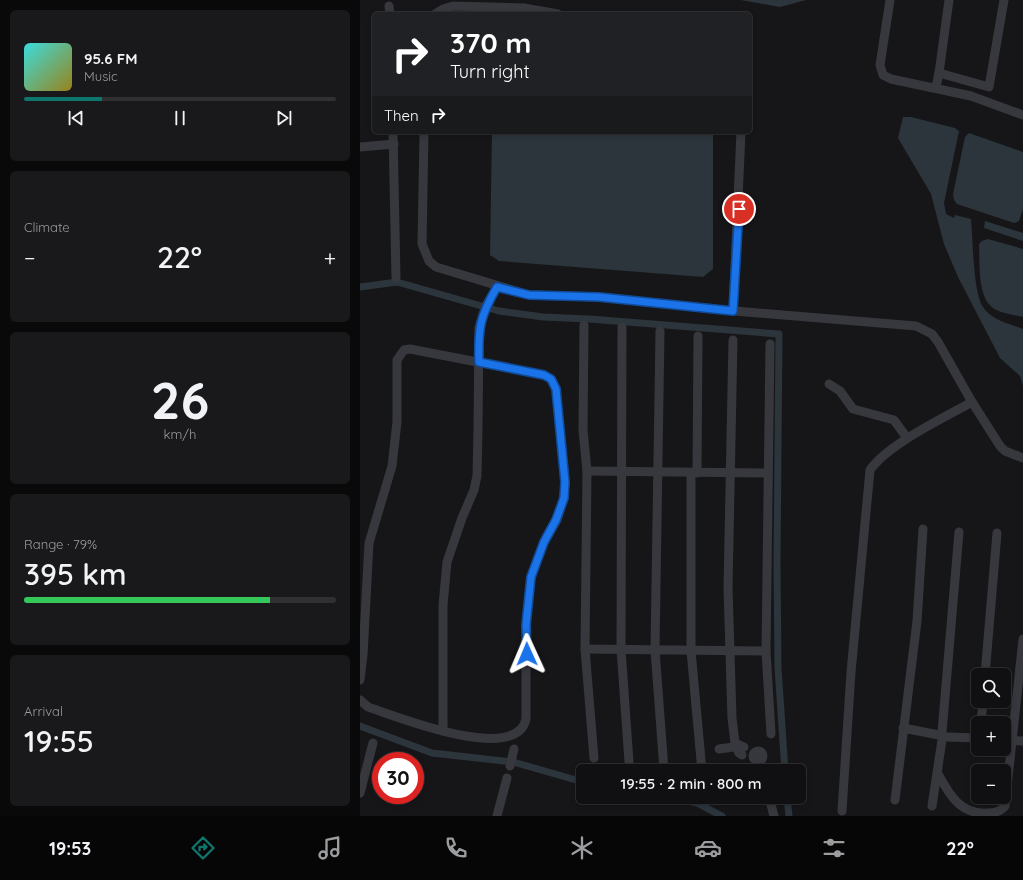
<!DOCTYPE html>
<meta charset="utf-8">
<style>
:root{--surface:#101012;--page:#19191b;--text:#f1f3f6;--muted:#9c9d9f;--line:#303032;--accent:#0f766e}
body{margin:0;font-family:Quicksand,sans-serif;background:var(--page);color:var(--text);height:100vh;display:flex;flex-direction:column;font-size:15px;white-space:nowrap}
*{box-sizing:border-box;margin:0}
p{font-size:13px;color:var(--muted)}
.icon{flex:none;width:22px;height:22px;fill:none;stroke:currentColor;stroke-width:2;stroke-linecap:round;stroke-linejoin:round}
.map{position:relative;flex:1;overflow:hidden}
.side{display:flex;flex-direction:column;gap:10px;padding:10px;background:#09090a;width:360px}
.side>*{flex:none}
.banner{position:absolute;left:12px;top:12px;width:380px;height:122px;border-radius:6px;box-shadow:0 2px 6px #0003,0 0 0 1px var(--line);background:#202124;color:#fff;overflow:hidden}
.tools{position:absolute;left:611px;top:668px;display:grid;gap:8px}
.tools a{display:grid;place-items:center;width:40px;height:40px;border-radius:6px;background:var(--surface);box-shadow:0 2px 6px #0003,0 0 0 1px var(--line);font-size:20px}
.speed{position:absolute;left:12px;top:752px;display:flex;gap:8px;font-size:20px;font-weight:700;text-align:center}
.speed>*{display:grid;place-content:center;width:52px;height:52px;border-radius:50%;background:var(--surface);box-shadow:0 2px 6px #0003,0 0 0 1px var(--line);line-height:1}
.speed .limit{border:6px solid #d22;background:#fff;color:#111}
.pin{position:absolute;display:grid;place-items:center;width:34px;height:34px;color:#fff;margin:-17px;border:2px solid #fff;border-radius:50%;box-shadow:0 1px 4px #0007}
.me{position:absolute;width:44px;margin:-22px;rotate:359deg;stroke-linejoin:round;filter:drop-shadow(0 0 3px #0008)}
.turn{display:flex;align-items:center;gap:14px;height:84px;padding:0 12px;font-size:18px}
.turn .icon{width:52px;height:52px;stroke-width:2.5}
.turn b{display:block;font-size:28px;line-height:34px}
.then{display:flex;align-items:center;height:38px;padding:0 12px;background:#0003;gap:8px;font-size:15px}
.big{font-size:30px;font-weight:600;line-height:1.1}
.side .card{flex:1;display:flex;flex-direction:column;justify-content:center;gap:6px;min-width:0;padding:0 14px;border-radius:6px;background:var(--page)}
.side .dial{align-items:center;gap:0}
.dial b{font-size:52px;line-height:1}
.song{display:flex;align-items:center;gap:12px}
.cover{width:48px;height:48px;border-radius:6px;background:linear-gradient(135deg,hsl(180 70% 55%),hsl(50 70% 35%))}
.played{height:4px;border-radius:2px;background:linear-gradient(90deg,var(--accent) 25%,var(--line) 25%)}
.keys{display:flex;justify-content:space-around;direction:ltr}
.heat{display:flex;justify-content:space-between;align-items:center;font-size:22px;direction:ltr}
.charge{height:6px;border-radius:3px;background:linear-gradient(90deg,#34c759 79%,var(--line) 0)}
.trip{position:absolute;left:216px;top:764px;width:230px;height:40px;border-radius:6px;background:var(--surface);box-shadow:0 2px 6px #0003,0 0 0 1px var(--line);font-weight:600;line-height:40px;text-align:center}
.dock{display:flex;height:64px;justify-content:space-around;align-items:center;background:#060607;color:var(--muted)}
.dock .icon{width:28px;height:28px}
.dock .selected{color:var(--accent)}
.dock b{font-size:18px;color:var(--text)}
main{display:flex;flex:1;min-height:0}
.map>svg:first-child{display:block}
.water{fill:#2c353c}
.lines{fill:none;stroke-linecap:round;stroke-linejoin:round}
.canal{stroke:#2c353c;stroke-width:7}
.minor{stroke:#37383d;stroke-width:9}
.route-casing{stroke:#114b97;stroke-width:10}
.route{stroke:#1a73e8;stroke-width:7}
</style>
<main>
<section class="side">
<div class="card">
<div class="song"><i class="cover"></i><div><b>95.6 FM</b><p>Music</p></div></div>
<div class="played"></div>
<div class="keys"><svg class="icon" aria-label="previous" viewBox="0 0 24 24"><path d="M18 5L8 12l10 7zM5 5v14"/></svg><svg class="icon" aria-label="pause" viewBox="0 0 24 24"><path d="M8 5v14M16 5v14"/></svg><svg class="icon" aria-label="next" viewBox="0 0 24 24"><path d="M6 5l10 7-10 7zM19 5v14"/></svg></div>
</div>
<div class="card"><p>Climate</p>
<div class="heat"><a>−</a><b class="big">22°</b><a>+</a></div>
</div>
<div class="card dial"><b>26</b><p>km/h</p></div>
<div class="card"><p>Range · 79%</p><b class="big">395 km</b><div class="charge"></div></div>
<div class="card"><p>Arrival</p><b class="big">19:55</b></div>
</section>
<div class="map">
<svg width="663" height="816" viewBox="0 0 663 816">
<rect width="100%" height="100%" fill="#161618"/>
<g class="water">
<polygon points="381,0 446,0 420,7"/>
<path d="M 543,117 L 551,117 L 595,128 L 599,131 L 584,203 L 586,214 L 594,218 L 595,215 L 611,219 C 613,239 613,292 623,307 C 631,320 650,324 663,329 L 663,386 L 660,376 L 640,358 L 598,277 L 584,244 L 571,194 L 538,138 Z"/>
<polygon points="132,132 353,132 353,269 343,277 139,261 130,255"/>
<polygon points="609,133 663,152 663,209 659,221 654,223 597,204 594,200 593,194 605,137"/>
<polygon points="625,221 663,233 663,241 624,228"/>
<path d="M 628,239 L 663,249 L 663,317 C 654,315 640,313 633,308 C 617,297 620,261 619,244 L 622,241 Z"/>
</g>
<g class="lines">
<g class="canal">
<polyline points="0,287 37,282 139,311 183,317 229,319 419,334 417,562 418,668 425,771"/>
<polyline points="0,726 72,753 153,762 223,782"/>
<polyline points="313,797 337,803 362,816"/>
<polyline points="427,797 429,816"/>
</g>
<g class="minor">
<polyline points="530,0 520,65 523,75 531,79 611,96 663,115"/>
<polyline points="29,6 30,14"/>
<polyline points="75,14 83,9 93,6 164,8 198,14"/>
<polyline points="579,73 629,87 644,0"/>
<polyline points="576,87 579,73 589,0"/>
<polyline points="33,132 36,278"/>
<polyline points="64,132 62,244 69,261 76,267 169,295 239,297 363,310 556,326 572,334 578,342 612,402 640,446 645,451 663,458"/>
<polyline points="0,147 34,144"/>
<polyline points="373,311 381,132"/>
<polyline points="224,325 223,430 227,471 225,649 234,758"/>
<polyline points="262,327 261,649 269,762"/>
<polyline points="300,331 295,650 304,770"/>
<polyline points="373,340 368,588 372,718 375,743"/>
<polyline points="410,344 406,651 411,734"/>
<polyline points="469,384 480,391 493,409 534,420 547,438"/>
<polyline points="227,471 408,473"/>
<polyline points="331,473 331,651 342,771"/>
<polyline points="337,473 338,336"/>
<polyline points="225,649 406,651"/>
<polyline points="625,675 637,533"/>
<path d="M 0,680 L 3,655 L 9,543 L 32,466 L 37,422 L 37,360 L 44,350 L 50,349 L 184,375 L 191,379 L 196,389 L 205,482 L 204,498 L 197,520 L 184,542 L 171,577 L 166,625 L 166,719 C 156,765 36,716 8,707 L 0,700"/>
<polyline points="621,723 623,701"/>
<polyline points="543,728 579,735"/>
<polyline points="83,731 83,605 87,562 102,518 114,490 117,476 118,429 119,327 126,305 137,287"/>
<polyline points="582,732 599,532"/>
<polyline points="587,737 618,738"/>
<polyline points="644,740 663,741"/>
<polyline points="359,749 381,746"/>
<circle cx="398" cy="756" r="5"/>
<polyline points="382,755 379,753 375,743 384,747"/>
<polyline points="400,760 402,771"/>
<polyline points="150,766 154,749"/>
<path d="M 578,774 C 590,796 601,815 628,813 C 634,813 641,811 645,806 L 663,639"/>
<polyline points="0,793 13,743"/>
<polyline points="409,797 414,816"/>
<polyline points="535,800 557,621 563,529"/>
<polyline points="572,806 582,740"/>
<path d="M 482,811 L 491,672 L 510,470 C 528,444 584,418 612,402"/>
<polyline points="137,816 147,778"/>
</g>
</g>
<g class="lines">
<g class="route-casing">
<path id="route" d="M 167,654 L 166,625 L 171,577 L 184,542 L 196,520 L 204,498 L 205,482 L 196,389 L 191,379 L 184,375 L 119,362 C 118,328 120,316 137,287 L 169,295 L 239,297 L 373,311 L 379,209"/>
</g>
<use href="#route" class="route"/>
</g>
</svg>
<div class="tools">
<a><svg class="icon" aria-label="search" viewBox="0 0 24 24"><circle cx="10" cy="10" r="6"/><path d="M15 15l6 6"/></svg></a>
<a>+</a>
<a>−</a>
</div>
<div class="speed"><div class="limit">30</div></div>
<div class="pin" style="left:379px;top:209px;background:#d93025"><svg class="icon" aria-label="arrive" viewBox="0 0 24 24"><path d="M6 21V4h12l-3 4 3 4H6"/></svg></div>
<svg class="me" style="left:167px;top:654px" viewBox="-20 -20 40 40"><path d="M0-17L14 15 0 8-14 15z" fill="#1a73e8" stroke="#fff" stroke-width="4"/></svg>
<div class="trip">19:55 · 2 min · 800 m</div>
<div class="banner">
<div class="turn"><svg class="icon" aria-label="right" viewBox="0 0 24 24"><path d="M7 20v-9h11M14 6l5 5-5 5"/></svg><div><b>370 m</b>Turn right</div></div>
<div class="then">Then<svg class="icon" aria-label="right" viewBox="0 0 24 24"><path d="M7 20v-9h11M14 6l5 5-5 5"/></svg></div>
</div>
</div>
</main>
<nav class="dock">
<b>19:53</b>
<svg class="icon selected" aria-label="directions" viewBox="0 0 24 24"><path d="M12 3l9 9-9 9-9-9zM9 14v-3h6M13 9l2 2-2 2"/></svg>
<svg class="icon" aria-label="music" viewBox="0 0 24 24"><path d="M9 18V5l10-2v13"/><circle cx="6" cy="18" r="3"/><circle cx="16" cy="16" r="3"/></svg>
<svg class="icon" aria-label="phone" viewBox="0 0 24 24"><path d="M5 4h4l2 5-3 2q2 4 5 5l2-3 5 2v4C11 20 4 13 5 4z"/></svg>
<svg class="icon" aria-label="climate" viewBox="0 0 24 24"><path d="M12 3v18M4 7l16 10M4 17L20 7"/></svg>
<svg class="icon" aria-label="car" viewBox="0 0 24 24"><path d="M5 17H2v-5l4-1 3-4h7l3 4 3 1v5h-3M9 17h6M6 11h13"/><circle cx="7" cy="17" r="2"/><circle cx="17" cy="17" r="2"/></svg>
<svg class="icon" aria-label="filters" viewBox="0 0 24 24"><path d="M4 7h16M4 17h16"/><circle cx="9" cy="7" r="2"/><circle cx="15" cy="17" r="2"/></svg>
<b>22°</b>
</nav>
